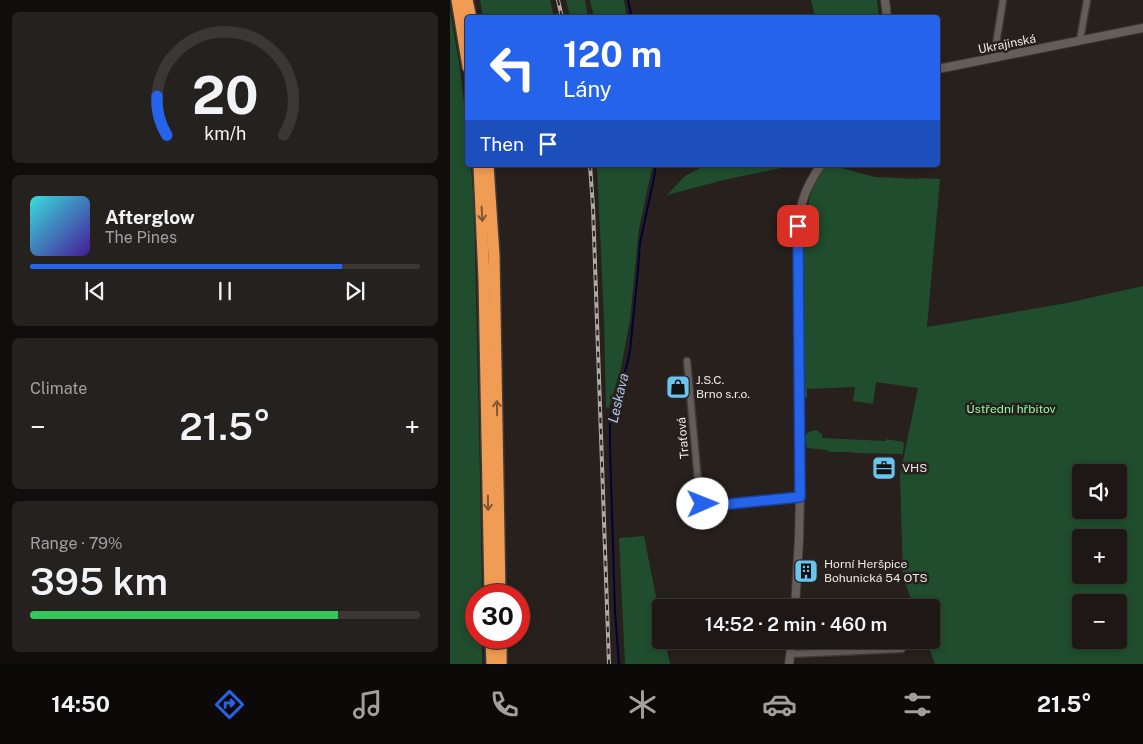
<!DOCTYPE html>
<meta charset="utf-8">
<style>
:root{--surface:#1d1816;--page:#25211f;--text:#f1f3f6;--muted:#a0a0a1;--line:#3b3735;--accent:#2563eb}
body{margin:0;font-family:"Public Sans",sans-serif;background:var(--page);color:var(--text);height:100vh;display:flex;flex-direction:column;font-size:19px;white-space:nowrap}
*{box-sizing:border-box;margin:0}
p{font-size:16px;color:var(--muted)}
.icon{flex:none;width:28px;height:28px;fill:none;stroke:currentColor;stroke-width:2;stroke-linecap:round;stroke-linejoin:round}
.map{position:relative;flex:1;overflow:hidden}
.details{display:flex;flex-direction:column;gap:12px;padding:12px;background:#100d0c;width:450px}
.details>*{flex:none}
.hud{position:absolute;left:15px;top:15px;width:475px;height:152px;border-radius:5px;box-shadow:0 2px 8px #0003,0 0 0 1px var(--line);background:#2563eb;color:#fff;overflow:hidden}
.buttons{position:absolute;left:622px;top:464px;display:grid;gap:10px}
.buttons a{display:grid;place-items:center;width:55px;height:55px;border-radius:5px;background:var(--surface);box-shadow:0 2px 8px #0003,0 0 0 1px var(--line);font-size:25px}
.speed{position:absolute;left:15px;top:584px;display:flex;gap:10px;font-size:25px;font-weight:700;text-align:center}
.speed>*{display:grid;place-content:center;width:65px;height:65px;border-radius:50%;background:var(--surface);box-shadow:0 2px 8px #0003,0 0 0 1px var(--line);line-height:1}
.speed .limit{border:8px solid #d22;background:#fff;color:#111}
.pin{position:absolute;display:grid;place-items:center;width:42px;height:42px;color:#fff;margin:-21px;border-radius:10px;box-shadow:0 2px 8px #0006}
.me{position:absolute;width:55px;margin:-28px;rotate:89deg;stroke-linejoin:round;filter:drop-shadow(0 0 4px #0008)}
.turn{display:flex;align-items:center;gap:18px;height:105px;padding:0 15px;font-size:22px}
.turn .icon{width:65px;height:65px;stroke-width:2.5}
.turn b{display:block;font-size:35px;line-height:42px}
.then{display:flex;align-items:center;height:48px;padding:0 15px;background:#0003;gap:10px;font-size:19px}
.big{font-size:38px;font-weight:600;line-height:1.1}
.details .card{flex:1;display:flex;flex-direction:column;justify-content:center;gap:8px;min-width:0;padding:0 18px;border-radius:8px;background:var(--page)}
.details .dial{align-items:center;gap:0}
.dial svg{height:130px;overflow:visible;fill:none;stroke:var(--line);stroke-width:7;stroke-linecap:round;text-anchor:middle}
.dial text{fill:var(--text);stroke:none}
.song{display:flex;align-items:center;gap:15px}
.cover{width:60px;height:60px;border-radius:8px;background:linear-gradient(135deg,hsl(180 70% 55%),hsl(260 70% 35%))}
.played{height:5px;border-radius:2px;background:linear-gradient(90deg,var(--accent) 80%,var(--line) 80%)}
.keys{display:flex;justify-content:space-around;direction:ltr}
.heat{display:flex;justify-content:space-between;align-items:center;font-size:28px;direction:ltr}
.charge{height:8px;border-radius:4px;background:linear-gradient(90deg,#34c759 79%,var(--line) 0)}
.trip{position:absolute;left:202px;top:599px;width:288px;height:50px;border-radius:5px;background:var(--surface);box-shadow:0 2px 8px #0003,0 0 0 1px var(--line);font-weight:600;line-height:50px;text-align:center}
.tabs{display:flex;height:80px;justify-content:space-around;align-items:center;background:#0c0a09;color:var(--muted)}
.tabs .icon{width:35px;height:35px}
.tabs .current{color:var(--accent)}
.tabs b{font-size:22px;color:var(--text)}
main{display:flex;flex:1;min-height:0}
.map>svg:first-child{display:block}
.green{fill:#1f4d2d;fill-rule:evenodd}
.lines{fill:none;stroke-linecap:round;stroke-linejoin:round}
.stream{stroke:#000335;stroke-width:2}
.minor-casing{stroke:#403a38;stroke-width:9}
.tertiary-casing{stroke:#403a38;stroke-width:10}
.motorway-casing{stroke:#403a38;stroke-width:14}
.minor{stroke:#655d5a;stroke-width:6}
.tertiary{stroke:#655d5a;stroke-width:8}
.motorway{stroke:#f09c54;stroke-width:11}
.rail-casing{stroke:#afaaa7;stroke-width:4}
.rail{stroke:#27201d;stroke-width:2;stroke-dasharray:5.5;stroke-linecap:butt}
.oneway{stroke:#815836}
.route-casing{stroke:#184099;stroke-width:12}
.route{stroke:#2563eb;stroke-width:9}
.labels{text-anchor:middle;dominant-baseline:central;stroke-width:5;stroke-linejoin:round;paint-order:stroke}
.street-label{font-size:12px;fill:#eee9e7;stroke:#27201d}
.poi-label{font-size:12px;fill:#eee9e7;stroke:#27201d;text-anchor:start}
.park-label{font-size:12px;fill:#8bfcaa;stroke:#27201d}
.water-label{font-size:14px;font-style:italic;fill:#b0c7ef;stroke:#27201d}
</style>
<main>
<section class="details">
<div class="card dial"><svg viewBox="0 0 100 80">
<path d="M14 69A42 42 0 1 1 86 69"/>
<path d="M14 69A42 42 0 0 1 8 45" stroke="#2563eb"/>
<text x="50" y="56" font-size="32" font-weight="700">20</text>
<text x="50" y="72" font-size="11">km/h</text>
</svg></div>
<div class="card">
<div class="song"><i class="cover"></i><div><b>Afterglow</b><p>The Pines</p></div></div>
<div class="played"></div>
<div class="keys"><svg class="icon" aria-label="previous" viewBox="0 0 24 24"><path d="M18 5L8 12l10 7zM5 5v14"/></svg><svg class="icon" aria-label="pause" viewBox="0 0 24 24"><path d="M8 5v14M16 5v14"/></svg><svg class="icon" aria-label="next" viewBox="0 0 24 24"><path d="M6 5l10 7-10 7zM19 5v14"/></svg></div>
</div>
<div class="card"><p>Climate</p>
<div class="heat"><a>−</a><b class="big">21.5°</b><a>+</a></div>
</div>
<div class="card"><p>Range · 79%</p><b class="big">395 km</b><div class="charge"></div></div>
</section>
<div class="map">
<svg width="693" height="664" viewBox="0 0 693 664">
<rect width="100%" height="100%" fill="#27201d"/>
<g class="green">
<polygon points="30,0 100,0 104,17 33,17"/>
<polygon points="116,0 135,0 138,17 120,17"/>
<polygon points="140,0 174,0 177,17 144,17"/>
<polygon points="361,0 427,0 429,17 365,17"/>
<polygon points="0,10 10,69 17,129 18,165 21,165 24,208 30,477 32,595 26,595 26,638 32,638 32,664 0,664"/>
<polygon points="147,165 201,165 202,168 189,229 180,320 171,368 159,408 156,407 154,320"/>
<polygon points="256,165 345,165 274,180 217,195 235,176"/>
<path d="M 376,165 L 380,165 L 425,177 L 468,179 L 468,178 L 490,179 L 477,327 L 617,303 L 693,286 L 693,664 L 485,664 L 476,640 L 481,640 L 481,608 L 464,607 L 453,577 L 450,475 L 468,388 L 426,382 L 423,404 L 403,401 L 405,387 L 357,389 L 357,398 L 353,397 L 354,235 L 359,201 L 363,184 ZM 631,472 L 669,472 L 669,510 L 631,510 ZM 631,538 L 669,538 L 669,575 L 631,575 ZM 631,602 L 669,602 L 669,640 L 631,640 Z"/>
<polygon points="366,430 372,434 372,438 436,441 436,439 453,442 454,443 453,454 405,453 401,452 381,452 376,450 357,448 355,440 356,434 359,432"/>
<polygon points="194,536 211,622 211,640 215,640 220,664 175,664 169,538"/>
</g>
<g class="lines">
<g class="stream">
<polyline points="178,0 182,18"/>
<polyline points="169,664 165,612 160,447 160,419 164,402 177,365 180,351 188,270 190,243 204,178 206,165"/>
</g>
<g class="minor-casing">
<g id="minor">
<polyline points="630,40 637,0"/>
<polyline points="544,57 553,0"/>
<polyline points="237,361 249,492 251,501 253,504 259,506 350,497"/>
<polyline points="341,654 452,649"/>
</g>
</g>
<g class="tertiary-casing">
<g id="tertiary">
<polyline points="435,0 437,18"/>
<polyline points="488,69 693,28"/>
<path d="M 345,608 L 349,539 L 350,497 L 348,226 C 350,202 357,185 371,165"/>
<polyline points="339,664 342,640"/>
</g>
</g>
<g class="motorway-casing">
<g id="motorway">
<polyline points="7,0 18,67"/>
<polyline points="17,0 21,18"/>
<polyline points="29,165 34,279 40,595"/>
<polyline points="38,165 44,255 50,595"/>
<polyline points="41,638 42,664"/>
<polyline points="51,638 51,664"/>
</g>
</g>
<use href="#minor" class="minor"/>
<use href="#tertiary" class="tertiary"/>
<use href="#motorway" class="motorway"/>
<g class="rail-casing">
<g id="rail">
<polyline points="108,0 112,18"/>
<polyline points="140,165 143,207 159,664"/>
</g>
</g>
<use href="#rail" class="rail"/>
</g>
<defs><path id="oneway-shaft" d="M-6 0H5M1.5-3L5.5 0L1.5 3" fill="none" stroke-width="1.6" stroke-linecap="round" stroke-linejoin="round" transform="scale(1.25)"/></defs>
<g class="oneway">
<use href="#oneway-shaft" transform="translate(32 214) rotate(87)"/>
<use href="#oneway-shaft" transform="translate(47 408) rotate(-91)"/>
<use href="#oneway-shaft" transform="translate(38 503) rotate(89)"/>
</g>
<g class="lines">
<g class="route-casing">
<polyline id="route" points="253,504 259,506 350,497 348,226"/>
</g>
<use href="#route" class="route"/>
</g>
<defs>
<g id="shop-square" transform="scale(1.25)"><rect x="-9" y="-9" width="18" height="18" rx="4" fill="#69c4f0" stroke="#27201d"/><path d="M-5-2.5h2.3a2.7 3.5 0 0 1 5.4 0H5L5.5 6h-11ZM-1.5-2.5h3a1.5 2.3 0 0 0-3 0Z" fill="#111"/></g>
<g id="office-square" transform="scale(1.25)"><rect x="-9" y="-9" width="18" height="18" rx="4" fill="#69c4f0" stroke="#27201d"/><path d="M-6-3h4V-5.5h4V-3h4V5H-6ZM-1-4.5V-3h2v-1.5ZM-6 0V1H6V0Z" fill="#111"/></g>
<g id="building-square" transform="scale(1.25)"><rect x="-9" y="-9" width="18" height="18" rx="4" fill="#69c4f0" stroke="#27201d"/><path d="M-4-6H4V6H1V3H-1V6H-4ZM-2.5-4.3h1.7v1.8h-1.7ZM.8-4.3h1.7v1.8H.8ZM-2.5-1h1.7V.8h-1.7ZM.8-1h1.7V.8H.8Z" fill="#111"/></g>
</defs>
<g fill-rule="evenodd">
<use href="#shop-square" x="228" y="387"/>
<use href="#office-square" x="434" y="468"/>
<use href="#building-square" x="356" y="571"/>
</g>
<g class="labels">
<g class="street-label">
<text transform="translate(557 44) rotate(-11)">Ukrajinská</text>
<text transform="translate(233 438) rotate(-95)">Traťová</text>
</g>
<g class="poi-label">
<text x="246" y="380">J.S.C.<tspan x="246" dy="14">Brno s.r.o.</tspan></text>
<text x="452" y="468">VHS</text>
<text x="374" y="564">Horní Heršpice<tspan x="374" dy="14">Bohunická 54 OTS</tspan></text>
</g>
<g class="park-label">
<text x="561" y="409">Ústřední hřbitov</text>
</g>
<g class="water-label">
<text transform="translate(168 398) rotate(-77)">Leskava</text>
</g>
</g>
</svg>
<div class="buttons">
<a><svg class="icon" aria-label="sound" viewBox="0 0 24 24"><path d="M4 9h4l5-4v14l-5-4H4zM17 9q2 3 0 6"/></svg></a>
<a>+</a>
<a>−</a>
</div>
<div class="speed"><div class="limit">30</div></div>
<div class="pin" style="left:348px;top:226px;background:#d93025"><svg class="icon" aria-label="arrive" viewBox="0 0 24 24"><path d="M6 21V4h12l-3 4 3 4H6"/></svg></div>
<svg class="me" style="left:253px;top:504px" viewBox="-20 -20 40 40"><circle r="19" fill="#fff"/><path d="M0-13L10 11 0 6-10 11z" fill="#2563eb"/></svg>
<div class="trip">14:52 · 2 min · 460 m</div>
<div class="hud">
<div class="turn"><svg class="icon" aria-label="left" viewBox="0 0 24 24"><path d="M17 20v-9H6M10 6l-5 5 5 5"/></svg><div><b>120 m</b>Lány</div></div>
<div class="then">Then<svg class="icon" aria-label="arrive" viewBox="0 0 24 24"><path d="M6 21V4h12l-3 4 3 4H6"/></svg></div>
</div>
</div>
</main>
<nav class="tabs">
<b>14:50</b>
<svg class="icon current" aria-label="directions" viewBox="0 0 24 24"><path d="M12 3l9 9-9 9-9-9zM9 14v-3h6M13 9l2 2-2 2"/></svg>
<svg class="icon" aria-label="music" viewBox="0 0 24 24"><path d="M9 18V5l10-2v13"/><circle cx="6" cy="18" r="3"/><circle cx="16" cy="16" r="3"/></svg>
<svg class="icon" aria-label="phone" viewBox="0 0 24 24"><path d="M5 4h4l2 5-3 2q2 4 5 5l2-3 5 2v4C11 20 4 13 5 4z"/></svg>
<svg class="icon" aria-label="climate" viewBox="0 0 24 24"><path d="M12 3v18M4 7l16 10M4 17L20 7"/></svg>
<svg class="icon" aria-label="car" viewBox="0 0 24 24"><path d="M5 17H2v-5l4-1 3-4h7l3 4 3 1v5h-3M9 17h6M6 11h13"/><circle cx="7" cy="17" r="2"/><circle cx="17" cy="17" r="2"/></svg>
<svg class="icon" aria-label="filters" viewBox="0 0 24 24"><path d="M4 7h16M4 17h16"/><circle cx="9" cy="7" r="2"/><circle cx="15" cy="17" r="2"/></svg>
<b>21.5°</b>
</nav>
